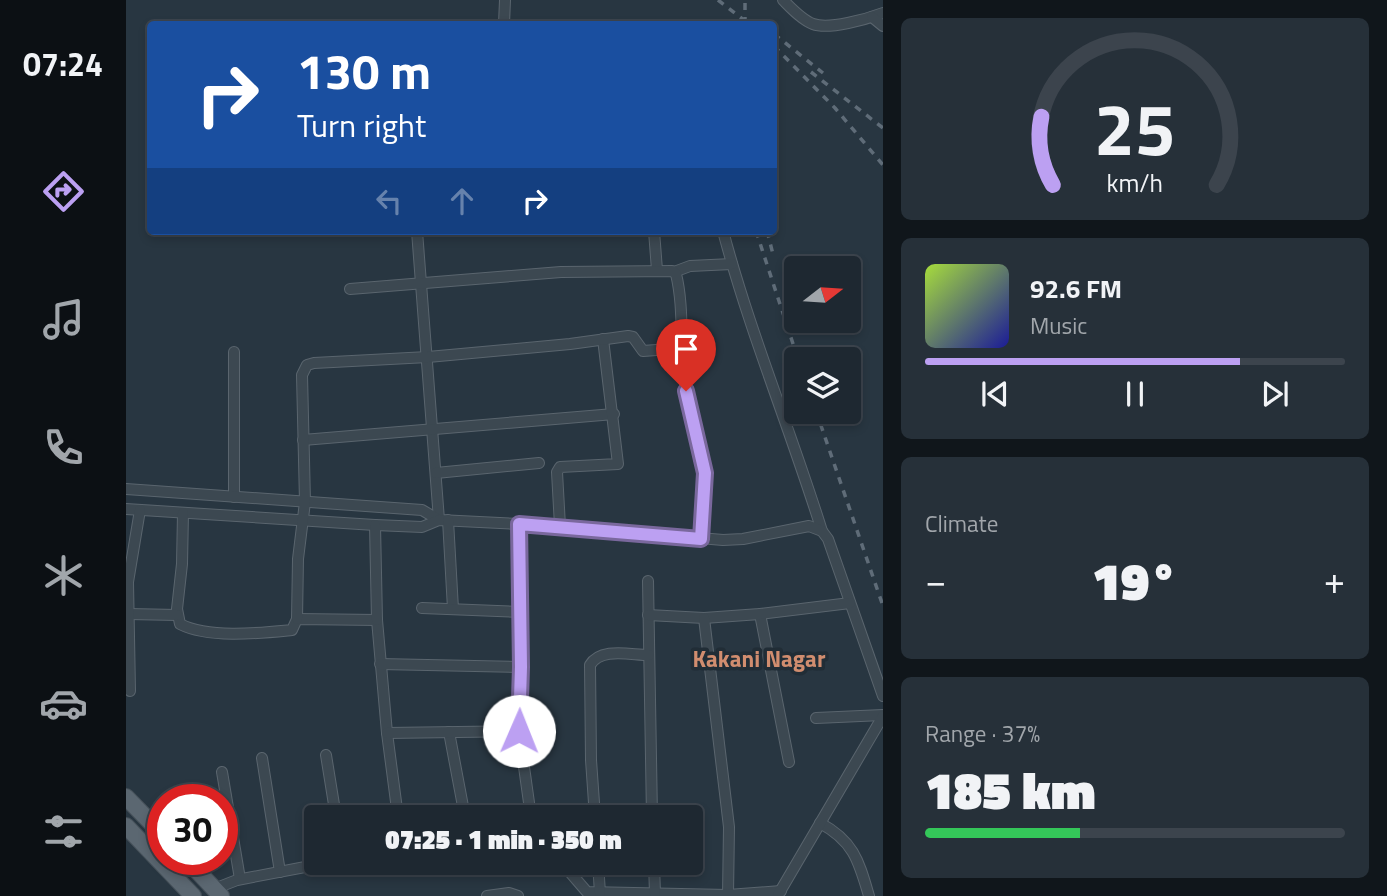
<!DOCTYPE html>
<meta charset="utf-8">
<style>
:root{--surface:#1e2831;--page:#263039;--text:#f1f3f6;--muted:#a1a6ab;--line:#3c444d;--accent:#bca0f2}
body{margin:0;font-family:"Titillium Web",sans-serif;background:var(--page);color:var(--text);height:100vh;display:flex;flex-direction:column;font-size:26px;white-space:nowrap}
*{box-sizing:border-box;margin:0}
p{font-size:23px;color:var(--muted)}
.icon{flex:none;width:38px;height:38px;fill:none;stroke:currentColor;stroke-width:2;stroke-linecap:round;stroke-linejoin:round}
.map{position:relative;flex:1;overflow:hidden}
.panel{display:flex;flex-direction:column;gap:18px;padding:18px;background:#10161b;width:504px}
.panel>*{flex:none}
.banner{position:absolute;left:21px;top:21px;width:630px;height:214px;border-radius:7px;box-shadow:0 4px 10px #0003,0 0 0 2px var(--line);background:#1a4fa0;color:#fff;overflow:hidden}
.needle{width:46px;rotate:73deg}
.fabs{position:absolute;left:658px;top:256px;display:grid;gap:14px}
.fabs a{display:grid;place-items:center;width:77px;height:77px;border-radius:7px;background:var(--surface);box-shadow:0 4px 10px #0003,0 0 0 2px var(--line);font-size:35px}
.speed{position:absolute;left:21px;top:784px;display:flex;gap:14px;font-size:35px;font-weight:700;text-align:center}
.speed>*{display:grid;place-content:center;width:91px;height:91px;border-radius:50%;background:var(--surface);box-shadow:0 4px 10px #0003,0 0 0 2px var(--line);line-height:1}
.speed .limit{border:10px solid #d22;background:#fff;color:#111}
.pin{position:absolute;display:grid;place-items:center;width:60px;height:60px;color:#fff;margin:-72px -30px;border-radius:50% 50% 50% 0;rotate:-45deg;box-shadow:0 0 7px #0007}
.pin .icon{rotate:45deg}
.me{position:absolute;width:77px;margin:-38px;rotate:1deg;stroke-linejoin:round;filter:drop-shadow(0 0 5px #0008)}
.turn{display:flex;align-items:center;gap:24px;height:147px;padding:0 35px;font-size:32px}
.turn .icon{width:91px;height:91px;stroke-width:2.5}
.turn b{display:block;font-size:49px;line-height:60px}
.lanes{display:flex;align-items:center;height:66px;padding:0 35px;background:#0003;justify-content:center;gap:35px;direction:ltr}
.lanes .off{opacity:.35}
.big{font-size:52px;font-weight:800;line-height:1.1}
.panel .tile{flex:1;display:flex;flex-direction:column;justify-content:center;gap:10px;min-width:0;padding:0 24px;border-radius:10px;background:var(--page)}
.panel .dial{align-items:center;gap:0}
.dial svg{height:182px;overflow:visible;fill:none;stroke:var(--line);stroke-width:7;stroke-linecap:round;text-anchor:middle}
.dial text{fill:var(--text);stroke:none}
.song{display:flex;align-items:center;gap:21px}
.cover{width:84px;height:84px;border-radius:10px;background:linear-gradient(135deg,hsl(80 70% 55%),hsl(240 70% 35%))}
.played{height:7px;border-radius:4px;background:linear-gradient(90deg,var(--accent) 75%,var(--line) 75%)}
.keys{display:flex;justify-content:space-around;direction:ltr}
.heat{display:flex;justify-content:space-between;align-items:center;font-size:38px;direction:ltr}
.charge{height:10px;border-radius:5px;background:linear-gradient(90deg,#34c759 37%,var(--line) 0)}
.trip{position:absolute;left:178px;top:805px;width:399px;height:70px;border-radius:7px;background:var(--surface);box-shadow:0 4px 10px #0003,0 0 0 2px var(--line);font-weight:800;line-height:70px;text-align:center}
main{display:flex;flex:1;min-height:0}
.menu{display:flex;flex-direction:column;width:126px;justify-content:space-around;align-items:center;background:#0c1014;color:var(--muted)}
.menu .icon{width:49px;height:49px}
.menu .selected{color:var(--accent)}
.menu b{font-size:32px;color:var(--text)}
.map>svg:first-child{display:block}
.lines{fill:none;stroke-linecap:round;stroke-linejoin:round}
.street-casing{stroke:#5a656e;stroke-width:12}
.primary-casing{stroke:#46515a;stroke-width:18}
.street{stroke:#3c4851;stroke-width:10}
.primary{stroke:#5b6771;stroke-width:16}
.rail{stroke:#5f6c78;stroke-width:3.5;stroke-dasharray:7 7;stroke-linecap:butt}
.route-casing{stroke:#7a689d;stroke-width:18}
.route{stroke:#bca0f2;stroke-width:12}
.labels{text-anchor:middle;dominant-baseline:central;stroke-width:7;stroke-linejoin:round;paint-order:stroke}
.neighbourhood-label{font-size:23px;font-weight:bold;fill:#d18d6f;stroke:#212d36}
</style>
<main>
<nav class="menu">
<b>07:24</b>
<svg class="icon selected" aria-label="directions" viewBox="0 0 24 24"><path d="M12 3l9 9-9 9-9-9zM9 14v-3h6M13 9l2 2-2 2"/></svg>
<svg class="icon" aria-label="music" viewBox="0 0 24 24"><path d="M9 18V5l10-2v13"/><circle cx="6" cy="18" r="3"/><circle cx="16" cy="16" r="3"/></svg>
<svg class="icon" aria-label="phone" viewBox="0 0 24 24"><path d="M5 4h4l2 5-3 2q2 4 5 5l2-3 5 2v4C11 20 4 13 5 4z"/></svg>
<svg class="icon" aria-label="climate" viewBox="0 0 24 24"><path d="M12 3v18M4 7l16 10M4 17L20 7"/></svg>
<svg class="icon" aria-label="car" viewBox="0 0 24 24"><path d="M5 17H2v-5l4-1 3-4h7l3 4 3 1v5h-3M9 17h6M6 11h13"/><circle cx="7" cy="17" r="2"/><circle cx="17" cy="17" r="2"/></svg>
<svg class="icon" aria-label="filters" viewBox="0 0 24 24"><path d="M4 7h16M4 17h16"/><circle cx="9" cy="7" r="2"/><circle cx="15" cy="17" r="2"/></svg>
</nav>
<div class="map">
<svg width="757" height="896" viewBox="0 0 757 896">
<rect width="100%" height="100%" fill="#283641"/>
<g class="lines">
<g class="street-casing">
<g id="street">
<path d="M 657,0 C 665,8 676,20 687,24 C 703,30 741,19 757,13"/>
<polyline points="746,17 757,26"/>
<polyline points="378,24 379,0"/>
<polyline points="291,231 313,520"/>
<polyline points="528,231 531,270"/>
<path d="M 597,231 C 624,333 665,431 696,531"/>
<polyline points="548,272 564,266 606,264"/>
<path d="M 224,289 L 435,272 L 546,271 L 550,274 C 558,307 554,342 558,375 C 561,408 575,437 579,469 C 581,492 577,517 575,539"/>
<polyline points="108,352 108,497"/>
<polyline points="177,440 488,414"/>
<polyline points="310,473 413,463"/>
<polyline points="0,489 296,510 313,520"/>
<polyline points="0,509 249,525 296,527 313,520 434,526 597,540 617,539 683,526 696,531 702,539 757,696"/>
<path d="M 57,513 L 56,564 L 51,609 L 54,624 C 83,639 135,633 166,630 L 171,619 L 251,620 L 261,733 L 272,817"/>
<polyline points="322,520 327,609"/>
<polyline points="393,524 395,667 393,731 405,817"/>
<polyline points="249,525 251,620"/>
<polyline points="434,526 431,472 434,467 492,464 477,339"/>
<polyline points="522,581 526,817"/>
<polyline points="296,608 394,612"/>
<polyline points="3,614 51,615"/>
<polyline points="634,614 663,762"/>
<polyline points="522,615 578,618 634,614 724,603"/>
<polyline points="578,618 603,827 602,895"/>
<polyline points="171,619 172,559 179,502 176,375 181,365 188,363 302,357 444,344 502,336 507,337 517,351 557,348"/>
<polyline points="254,664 395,667"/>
<polyline points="4,691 2,582 14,510"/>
<polyline points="690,718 757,715"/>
<polyline points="323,732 339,817"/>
<polyline points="261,733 393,731"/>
<polyline points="200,755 210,817"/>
<polyline points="136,758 154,872"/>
<polyline points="96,772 114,879"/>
<path d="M 469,817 L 465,760 L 464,665 C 475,647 504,655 523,655"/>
<path d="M 694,823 C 728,841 733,862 743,896"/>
<polyline points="436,863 461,892 602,895 655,891"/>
<polyline points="472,863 474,893"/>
<polyline points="528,863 529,894"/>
<polyline points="88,889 111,880 200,863"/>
<polyline points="652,895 757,716"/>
<polyline points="361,896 383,893 392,896"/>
</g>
</g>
<g class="primary-casing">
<g id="primary">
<polyline points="0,797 37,835"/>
<polyline points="0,826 67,896"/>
<polyline points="60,859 95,896"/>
</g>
</g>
<use href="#street" class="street"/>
<use href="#primary" class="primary"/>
<g class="rail">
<polyline points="592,0 623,24"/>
<polyline points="619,24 619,0"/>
<polyline points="648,34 697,73"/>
<polyline points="648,46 709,108 757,165"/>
<polyline points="685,72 757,128"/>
<polyline points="630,231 672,359"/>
<polyline points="641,231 648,258"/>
<polyline points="690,411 757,606"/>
</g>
</g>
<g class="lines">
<g class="route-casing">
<polyline id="route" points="393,731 395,667 393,524 575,539 579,473 560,391"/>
</g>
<use href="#route" class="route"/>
</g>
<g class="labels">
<g class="neighbourhood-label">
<text x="633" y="658">Kakani Nagar</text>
</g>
</g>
</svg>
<div class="fabs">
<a><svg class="needle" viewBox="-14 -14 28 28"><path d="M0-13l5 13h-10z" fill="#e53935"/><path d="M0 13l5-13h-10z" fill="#a1a6ab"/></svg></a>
<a><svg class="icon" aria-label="layers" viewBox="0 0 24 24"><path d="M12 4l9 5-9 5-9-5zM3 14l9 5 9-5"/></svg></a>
</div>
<div class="speed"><div class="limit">30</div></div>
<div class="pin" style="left:560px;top:391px;background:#d93025"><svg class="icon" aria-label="arrive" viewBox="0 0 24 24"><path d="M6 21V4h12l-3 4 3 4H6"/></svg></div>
<svg class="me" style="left:393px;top:731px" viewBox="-20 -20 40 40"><circle r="19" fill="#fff"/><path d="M0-13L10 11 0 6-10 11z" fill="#bca0f2"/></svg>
<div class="trip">07:25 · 1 min · 350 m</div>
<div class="banner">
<div class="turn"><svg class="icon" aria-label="right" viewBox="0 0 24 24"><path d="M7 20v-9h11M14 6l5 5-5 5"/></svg><div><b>130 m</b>Turn right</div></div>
<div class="lanes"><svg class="icon off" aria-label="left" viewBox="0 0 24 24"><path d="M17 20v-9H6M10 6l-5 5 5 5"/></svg><svg class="icon off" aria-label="ahead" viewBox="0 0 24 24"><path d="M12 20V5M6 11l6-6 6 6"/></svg><svg class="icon" aria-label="right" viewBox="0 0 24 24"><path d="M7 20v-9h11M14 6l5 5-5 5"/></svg></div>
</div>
</div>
<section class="panel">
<div class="tile dial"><svg viewBox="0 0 100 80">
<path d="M14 69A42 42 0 1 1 86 69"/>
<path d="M14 69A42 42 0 0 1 9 39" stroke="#bca0f2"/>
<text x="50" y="56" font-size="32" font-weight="700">25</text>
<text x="50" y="72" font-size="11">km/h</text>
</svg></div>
<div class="tile">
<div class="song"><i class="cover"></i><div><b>92.6 FM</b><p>Music</p></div></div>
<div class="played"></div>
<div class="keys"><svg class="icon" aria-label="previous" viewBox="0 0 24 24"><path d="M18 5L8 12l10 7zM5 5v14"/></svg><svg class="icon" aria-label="pause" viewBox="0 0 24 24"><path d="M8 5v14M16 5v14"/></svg><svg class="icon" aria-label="next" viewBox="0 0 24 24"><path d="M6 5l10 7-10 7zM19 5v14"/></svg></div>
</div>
<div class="tile"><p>Climate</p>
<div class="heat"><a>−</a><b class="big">19°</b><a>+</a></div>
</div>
<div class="tile"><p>Range · 37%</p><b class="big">185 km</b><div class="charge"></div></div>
</section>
</main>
